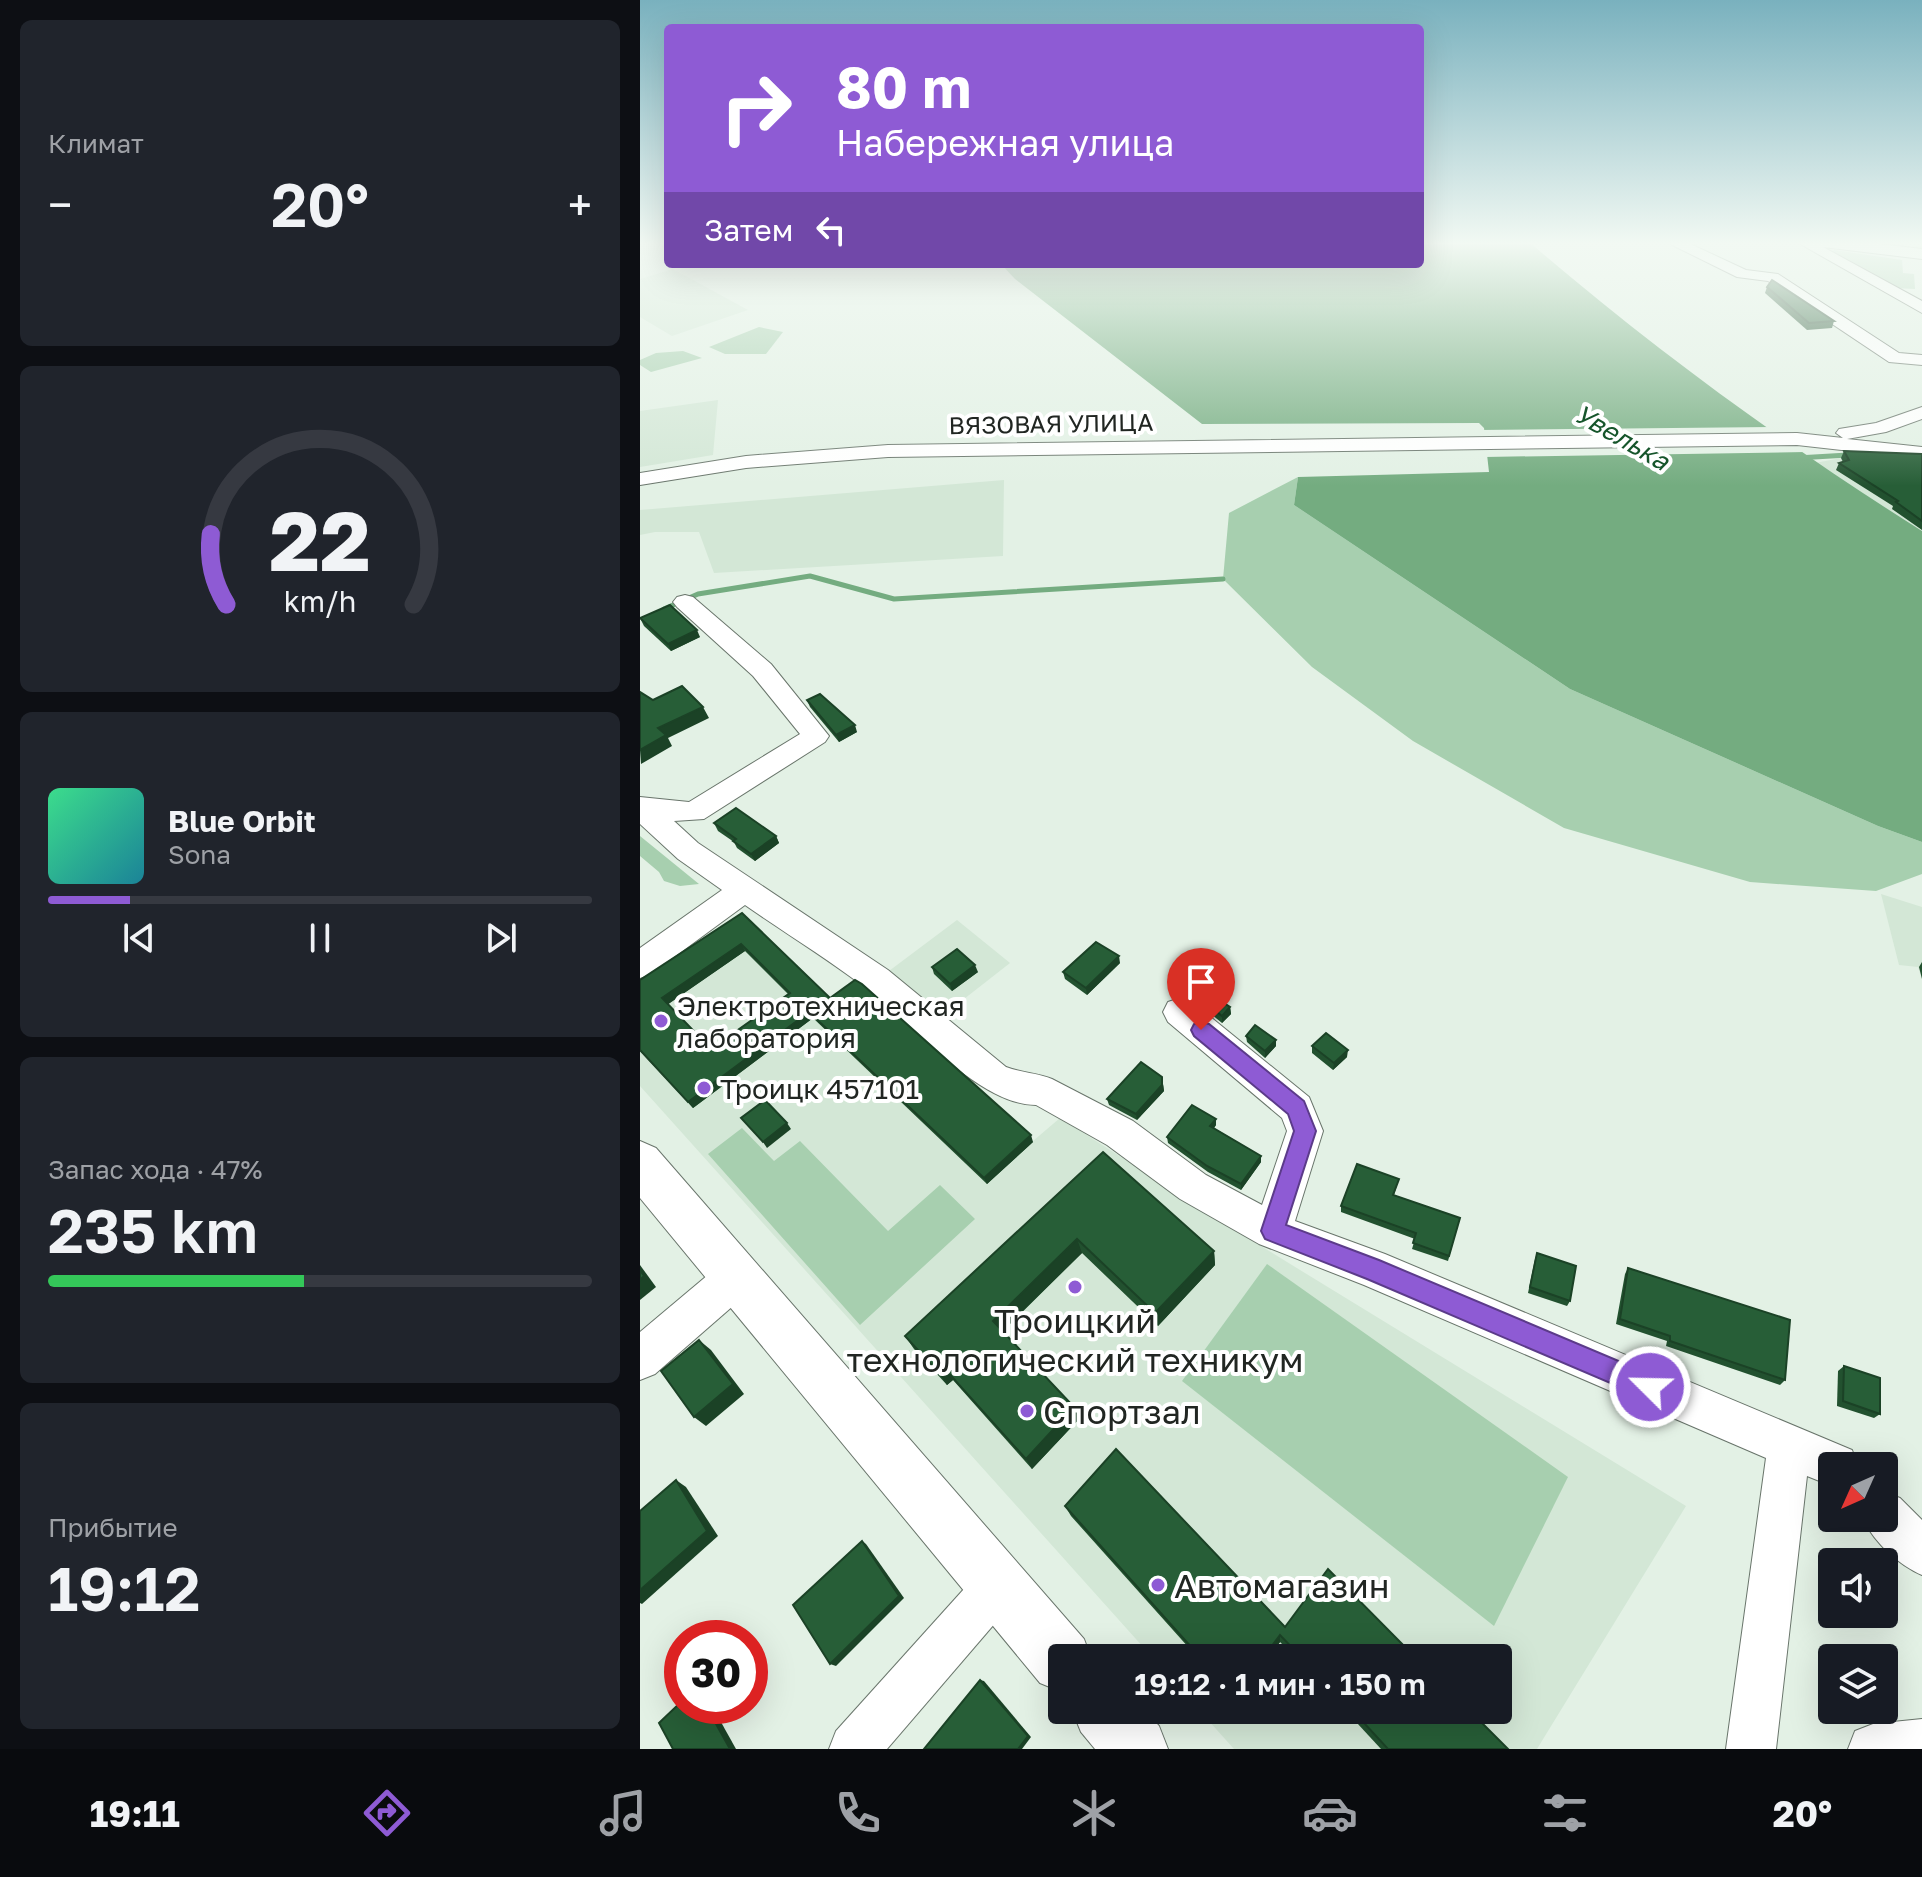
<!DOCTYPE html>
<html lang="ru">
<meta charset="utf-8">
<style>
:root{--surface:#171b24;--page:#20242c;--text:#f1f3f6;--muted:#9ea1a6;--line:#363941;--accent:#8e5bd4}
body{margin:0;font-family:"Golos Text",sans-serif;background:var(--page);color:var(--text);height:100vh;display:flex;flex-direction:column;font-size:30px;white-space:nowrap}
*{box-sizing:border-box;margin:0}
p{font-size:26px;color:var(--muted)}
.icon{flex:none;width:44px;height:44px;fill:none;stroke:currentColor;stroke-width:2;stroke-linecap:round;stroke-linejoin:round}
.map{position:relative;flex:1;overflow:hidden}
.panel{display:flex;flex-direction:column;gap:20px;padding:20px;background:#0d0f14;width:640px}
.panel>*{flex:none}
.banner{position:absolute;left:24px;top:24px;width:760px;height:244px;border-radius:8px;box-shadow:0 8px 32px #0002;background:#8e5bd4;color:#fff;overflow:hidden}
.needle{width:52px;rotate:225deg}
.fabs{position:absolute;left:1178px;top:1452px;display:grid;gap:16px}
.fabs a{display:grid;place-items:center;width:80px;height:80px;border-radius:8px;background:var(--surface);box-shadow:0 8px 32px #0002;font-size:40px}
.speed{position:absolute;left:24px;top:1620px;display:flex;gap:16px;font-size:40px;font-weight:700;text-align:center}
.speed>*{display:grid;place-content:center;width:104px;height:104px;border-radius:50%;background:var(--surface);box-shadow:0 8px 32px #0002;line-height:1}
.speed .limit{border:12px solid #d22;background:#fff;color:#111}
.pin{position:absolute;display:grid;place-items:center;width:68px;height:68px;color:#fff;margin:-82px -34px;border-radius:50% 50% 50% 0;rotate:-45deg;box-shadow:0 0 8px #0007}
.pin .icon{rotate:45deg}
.me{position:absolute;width:88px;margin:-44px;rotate:293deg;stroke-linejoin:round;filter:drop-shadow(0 0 6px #0008)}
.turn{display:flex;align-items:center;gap:28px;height:168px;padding:0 40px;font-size:36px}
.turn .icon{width:104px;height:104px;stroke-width:2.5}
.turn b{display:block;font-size:56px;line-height:68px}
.then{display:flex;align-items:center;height:76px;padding:0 40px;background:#0003;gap:16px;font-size:30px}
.big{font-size:60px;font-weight:600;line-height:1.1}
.panel .tile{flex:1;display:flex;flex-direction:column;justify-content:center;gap:12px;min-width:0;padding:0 28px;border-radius:12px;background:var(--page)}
.panel .dial{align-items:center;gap:0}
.dial svg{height:208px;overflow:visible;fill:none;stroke:var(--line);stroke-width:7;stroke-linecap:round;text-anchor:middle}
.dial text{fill:var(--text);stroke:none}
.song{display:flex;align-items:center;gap:24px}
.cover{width:96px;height:96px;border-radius:12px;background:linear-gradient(135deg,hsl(150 70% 55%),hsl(190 70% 35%))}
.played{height:8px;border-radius:4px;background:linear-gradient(90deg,var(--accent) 15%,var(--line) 15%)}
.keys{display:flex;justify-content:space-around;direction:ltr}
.heat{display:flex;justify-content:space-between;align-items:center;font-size:44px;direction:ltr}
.charge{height:12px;border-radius:6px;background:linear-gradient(90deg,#34c759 47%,var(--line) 0)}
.trip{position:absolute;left:408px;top:1644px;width:464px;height:80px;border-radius:8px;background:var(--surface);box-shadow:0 8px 32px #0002;font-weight:600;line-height:80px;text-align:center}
.tab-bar{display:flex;height:128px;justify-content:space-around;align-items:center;background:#090b0e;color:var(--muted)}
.tab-bar .icon{width:56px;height:56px}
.tab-bar .selected{color:var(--accent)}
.tab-bar b{font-size:36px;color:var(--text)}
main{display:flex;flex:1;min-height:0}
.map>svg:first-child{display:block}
.built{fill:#d3e7d6}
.green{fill:#a7cfaf}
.water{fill:#74ac80}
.pier{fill:#e3f1e5}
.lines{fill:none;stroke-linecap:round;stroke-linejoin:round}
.stream{stroke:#74ac80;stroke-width:5}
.minor-casing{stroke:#69756b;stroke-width:2}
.major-casing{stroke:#69756b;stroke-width:2}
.minor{fill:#fff;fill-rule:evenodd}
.major{fill:#fff;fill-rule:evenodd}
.wall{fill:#22512f;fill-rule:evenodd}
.shaded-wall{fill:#1b4226}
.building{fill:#275e37;stroke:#1b4226;stroke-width:2;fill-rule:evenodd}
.route{fill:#8e5bd4;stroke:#5c3b8a;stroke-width:2}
.poi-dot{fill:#8e5bd4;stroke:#fff;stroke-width:3}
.labels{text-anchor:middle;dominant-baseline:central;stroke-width:8;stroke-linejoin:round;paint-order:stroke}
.far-street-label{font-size:24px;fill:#212622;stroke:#fff}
.far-water-label{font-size:26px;font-style:italic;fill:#16552b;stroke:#fff}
.poi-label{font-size:28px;fill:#212622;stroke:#fff;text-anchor:start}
.near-poi-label{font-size:34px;fill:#212622;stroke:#fff;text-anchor:start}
</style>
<main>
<section class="panel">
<div class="tile"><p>Климат</p>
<div class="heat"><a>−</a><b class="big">20°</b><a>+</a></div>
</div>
<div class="tile dial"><svg viewBox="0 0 100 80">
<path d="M14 69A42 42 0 1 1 86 69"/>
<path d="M14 69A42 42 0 0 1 8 42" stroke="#8e5bd4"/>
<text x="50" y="56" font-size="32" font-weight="700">22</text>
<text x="50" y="72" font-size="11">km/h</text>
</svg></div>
<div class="tile">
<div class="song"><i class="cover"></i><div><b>Blue Orbit</b><p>Sona</p></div></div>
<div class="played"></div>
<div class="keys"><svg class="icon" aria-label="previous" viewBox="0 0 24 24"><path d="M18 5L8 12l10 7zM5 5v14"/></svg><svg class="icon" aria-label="pause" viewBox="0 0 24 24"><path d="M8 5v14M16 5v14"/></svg><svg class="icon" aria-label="next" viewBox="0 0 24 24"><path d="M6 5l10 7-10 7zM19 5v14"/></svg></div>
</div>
<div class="tile"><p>Запас хода · 47%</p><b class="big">235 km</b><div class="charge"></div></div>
<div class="tile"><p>Прибытие</p><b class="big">19:12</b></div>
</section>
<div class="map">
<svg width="1282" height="1749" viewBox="0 0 1282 1749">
<rect width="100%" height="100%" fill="#e3f1e5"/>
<g class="built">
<polygon points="33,269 108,310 32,336 0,317 0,279"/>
<polygon points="78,400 73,455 0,467 0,411"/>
<polygon points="1201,458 1282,461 1282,531 1175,463"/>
<polygon points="364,480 363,556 74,573 59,532 15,532 0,535 0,510"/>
<polygon points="1241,894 1282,907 1282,979 1278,967 1259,965"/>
<polygon points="106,920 193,1005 393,1141 420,1118 611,1240 1046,1506 897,1749 594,1749 559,1710 858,1710 858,1658 513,1658 0,1086 0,990"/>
<polygon points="317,920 370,963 301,1017 249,971"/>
</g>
<g class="green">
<polygon points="1194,250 1262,260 1263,273 1274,274 1275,289 1253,288 1190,254"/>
<polygon points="119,327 143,332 126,354 85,354 69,347"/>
<polygon points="43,351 62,358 11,372 0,365 0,360 16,353"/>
<polygon points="658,477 654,505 930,689 1238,826 1282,842 1282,874 1236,891 1110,882 924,828 773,741 672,667 583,579 589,513"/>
<polygon points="0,836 59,884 40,886 24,881 19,872 0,856"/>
<polygon points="102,1128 134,1161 160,1141 248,1231 300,1185 335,1219 220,1325 68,1154"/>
<polygon points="627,1264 928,1477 854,1626 542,1381"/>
</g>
<path class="water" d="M 780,241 L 888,241 C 1012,348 1144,444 1282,531 L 1282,842 L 1238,826 L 930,689 L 654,505 L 658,477 L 849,472 L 844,428 L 839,423 L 562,424 L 375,279 L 361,264 L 780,264 Z"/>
<polygon class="pier" points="1132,427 1165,452 845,457 840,430"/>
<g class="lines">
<g class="stream">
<polyline points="1157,458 1208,455"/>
<polyline points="24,609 58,594 170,576 254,599 583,579"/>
</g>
<g class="minor-casing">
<g id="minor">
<polygon points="1024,241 1044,241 1106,270 1138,274 1259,353 1282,355 1282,365 1249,362 1128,281 1097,277"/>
<polygon points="1155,241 1216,241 1282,249 1282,259 1183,247 1282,301 1282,313"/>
<polygon points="1282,407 1282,419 1246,432 1207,439 1282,447 1282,459 1157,445 248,457 106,468 0,485 0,473 106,456 248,445 1157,433 1203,438 1196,433 1199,429 1236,423"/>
<path d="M 45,595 L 53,597 L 131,664 L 189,736 L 185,742 L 64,819 L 34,821 L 58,843 L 248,970 L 366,1067 C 382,1073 397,1073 412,1079 L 493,1121 L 566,1175 L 622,1205 L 647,1131 L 642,1118 L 528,1022 L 523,1012 L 528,1002 L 540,998 L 552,1002 L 669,1097 L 683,1131 L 655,1221 L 745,1254 L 1212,1450 L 1218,1466 L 1192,1466 L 1192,1486 L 1167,1476 L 1136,1749 L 1086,1749 L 1126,1458 L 724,1285 L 619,1244 L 540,1199 L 467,1145 L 396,1105 C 339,1105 271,1024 227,989 C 188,959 145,933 105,905 L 11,974 L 0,978 L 0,948 L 82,890 L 38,859 L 0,824 L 0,797 L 49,802 L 160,734 L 113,676 L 37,607 L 33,602 L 37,597 Z"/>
<polygon points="95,1258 109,1264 115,1278 109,1292 15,1374 0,1380 0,1332 81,1264"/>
<path d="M 1244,1492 L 1260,1498 L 1282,1520 L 1282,1575 C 1259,1565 1233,1542 1223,1518 L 1244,1518 Z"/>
<polygon points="358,1562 374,1569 381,1585 374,1601 247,1749 189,1749 196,1731 342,1569"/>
<polygon points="1282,1719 1282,1749 1208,1749 1215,1731 1233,1724"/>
</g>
</g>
<g class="major-casing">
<g id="major">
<polygon points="0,1141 16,1148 444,1639 451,1658 422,1658 422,1692 400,1683 0,1198"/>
<polygon points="432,1710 504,1710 519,1726 528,1749 455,1749 441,1732"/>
</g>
</g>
<use href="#minor" class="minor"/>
<use href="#major" class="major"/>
</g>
<g class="wall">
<polygon points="1127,287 1194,321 1192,328 1167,330 1125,293"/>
<polygon points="1204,451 1282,454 1282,530 1252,509 1253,506 1196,470 1199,463 1203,462 1201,458"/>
<polygon points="0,618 60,637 31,651 4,626"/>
<polygon points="167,700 217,732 199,742 170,707"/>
<polygon points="74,823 136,836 139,843 115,861 97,848 94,842 78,831"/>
<path d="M 102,913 L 190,998 L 393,1142 L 347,1184 L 173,1018 L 53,1108 L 0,1051 L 0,980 ZM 105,951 L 148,994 L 71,1049 L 28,1004 Z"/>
<polygon points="1282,962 1282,979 1279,967"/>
<polygon points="480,963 447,995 425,979 423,972"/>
<polygon points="292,967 338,972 312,991 294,974"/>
<polygon points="555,994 590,1007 591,1014 582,1023 555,1001"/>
<polygon points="606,1036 636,1040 636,1046 625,1058 607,1042"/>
<polygon points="672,1046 707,1057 693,1070 672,1053"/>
<polygon points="522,1077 524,1091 497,1120 469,1105 467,1099"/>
<polygon points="576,1125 574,1128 621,1156 621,1162 601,1190 568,1172 528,1143 527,1137"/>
<polygon points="463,1152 574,1251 575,1265 518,1326 442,1253 363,1331 434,1407 440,1418 392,1469 313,1380 307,1385 274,1349 265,1336"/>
<polygon points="759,1179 754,1195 820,1218 808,1261 772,1249 775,1239 701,1212 701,1206"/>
<polygon points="897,1253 930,1301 927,1306 888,1293 895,1259"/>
<polygon points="988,1268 1145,1380 1140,1385 1026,1346 1027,1341 976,1324 985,1274"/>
<polygon points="1204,1366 1240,1414 1234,1418 1197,1406 1198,1371"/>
<polygon points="425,1506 645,1627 776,1658 656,1658 640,1642 628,1658 558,1658 431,1516"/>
<polygon points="1197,1614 1240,1614 1240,1615 1234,1617 1199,1620"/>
<polygon points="705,1710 829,1710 868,1749 741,1749"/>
</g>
<g class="shaded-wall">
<polygon points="57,630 60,637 31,651 28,644"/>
<polygon points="63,707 69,718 28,738 32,746 1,764 0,750 18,728"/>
<polygon points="215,725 217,732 199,742 196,735"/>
<polygon points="136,836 139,843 115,861 111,854"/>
<polygon points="101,944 105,951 27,1005 22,998"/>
<polygon points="479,956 480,963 447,995 446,988"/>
<polygon points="335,965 338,972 312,991 310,984"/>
<polygon points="590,1007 591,1014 582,1023 582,1016"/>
<polygon points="169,1012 173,1018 53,1108 48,1102"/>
<polygon points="636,1040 636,1046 625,1058 625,1051"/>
<polygon points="708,1050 707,1057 693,1070 694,1063"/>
<polygon points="522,1077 524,1091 497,1120 496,1114"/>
<polygon points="576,1119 576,1125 571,1132 570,1126"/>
<polygon points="147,1123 151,1129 127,1148 123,1142"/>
<polygon points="391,1135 393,1142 347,1184 344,1178"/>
<polygon points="621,1156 621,1162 601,1190 601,1184"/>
<polygon points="437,1239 442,1253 360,1333 353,1321"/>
<polygon points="574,1251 575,1265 518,1326 515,1313"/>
<polygon points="0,1265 16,1287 0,1300"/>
<polygon points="59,1340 71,1350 104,1394 66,1426 54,1417"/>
<polygon points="304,1368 313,1380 307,1385 299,1373"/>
<polygon points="434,1407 440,1418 392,1469 386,1459"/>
<polygon points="36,1480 46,1487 78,1536 2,1604 0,1603 0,1590"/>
<polygon points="222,1541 226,1544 264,1598 196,1666 190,1664"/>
<polygon points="640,1635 640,1642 628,1658 623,1658"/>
<polygon points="340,1680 344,1681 391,1737 382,1749 378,1749"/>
<polygon points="66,1706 72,1706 96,1749 90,1749"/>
</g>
<g class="building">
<polygon points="1132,280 1194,321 1169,323 1127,287"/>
<polygon points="1204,451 1282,454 1282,521 1256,502 1258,501 1199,463 1209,460"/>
<polygon points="30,605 57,630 28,644 0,618"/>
<polygon points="42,686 63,707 18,728 26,735 0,750 0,692 13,700"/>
<polygon points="180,694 215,725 196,735 167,700"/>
<polygon points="96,808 136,836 111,854 93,841 96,839 74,823"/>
<path d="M 102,913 L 190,998 L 215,980 L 222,984 L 391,1135 L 344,1178 L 169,1012 L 48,1102 L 0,1050 L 0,980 ZM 101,944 L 150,993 L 71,1049 L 22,998 Z"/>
<polygon points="456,942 479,956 446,988 423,972"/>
<polygon points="317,949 335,965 310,984 292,967"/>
<polygon points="561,988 590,1007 582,1016 555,994"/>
<polygon points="615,1025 636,1040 625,1051 606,1036"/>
<polygon points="686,1033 708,1050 694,1063 672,1046"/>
<polygon points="501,1062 522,1077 522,1085 496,1114 467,1099"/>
<polygon points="125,1100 147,1123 123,1142 101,1118"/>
<polygon points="552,1105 576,1119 570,1126 621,1156 601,1184 567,1166 527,1137"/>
<polygon points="463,1152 574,1251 515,1313 437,1239 353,1321 434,1407 386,1459 304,1368 299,1373 265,1336"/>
<polygon points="717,1164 759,1179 753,1195 820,1218 809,1256 773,1243 776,1233 701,1206"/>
<polygon points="897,1253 936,1266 930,1301 890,1287"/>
<polygon points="988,1268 1150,1320 1145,1380 1030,1341 1030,1336 980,1319"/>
<polygon points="0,1270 4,1276 0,1280"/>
<polygon points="59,1340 93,1384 54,1417 21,1371"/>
<polygon points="1204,1366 1240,1378 1240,1414 1203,1401"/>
<polygon points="476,1449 645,1627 688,1569 776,1658 662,1658 640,1635 623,1658 561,1658 425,1506"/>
<polygon points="36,1480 67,1531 0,1590 0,1511"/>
<polygon points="222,1541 259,1596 190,1664 153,1605"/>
<polygon points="1204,1614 1240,1614 1240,1615 1205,1617"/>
<polygon points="340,1680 388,1736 378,1749 284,1749"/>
<polygon points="42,1701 42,1706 66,1706 90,1749 33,1749 19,1723"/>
<polygon points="712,1710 829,1710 868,1749 748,1749"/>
</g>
<linearGradient id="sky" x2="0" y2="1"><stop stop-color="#79b1be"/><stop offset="0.5" stop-color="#f2f9f3"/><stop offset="1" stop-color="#f2f9f3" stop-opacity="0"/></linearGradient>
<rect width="1282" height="486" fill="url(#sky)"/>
<polygon class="route" points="561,1022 569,1024 664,1101 676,1131 646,1225 739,1260 1019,1378 1022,1387 1019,1396 1010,1400 727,1279 625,1239 621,1231 654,1131 648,1114 554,1036 551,1030 554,1024"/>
<g class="poi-dot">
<circle cx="21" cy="1021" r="8"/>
<circle cx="64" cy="1088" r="8"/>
<circle cx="435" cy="1287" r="8"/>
<circle cx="387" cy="1411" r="8"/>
<circle cx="518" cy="1585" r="8"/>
</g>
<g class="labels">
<g class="far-street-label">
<text transform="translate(411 423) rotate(-1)">ВЯЗОВАЯ УЛИЦА</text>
</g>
<g class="far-water-label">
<text transform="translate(982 437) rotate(30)">Увелька</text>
</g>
<g class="poi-label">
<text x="37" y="1005">Электротехническая<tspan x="37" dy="32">лаборатория</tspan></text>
<text x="80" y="1088">Троицк 457101</text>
</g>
<g class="near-poi-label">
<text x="435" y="1320" text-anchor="middle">Троицкий<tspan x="435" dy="39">технологический техникум</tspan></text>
<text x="403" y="1411">Спортзал</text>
<text x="534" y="1585">Автомагазин</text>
</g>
</g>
</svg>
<div class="fabs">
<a><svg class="needle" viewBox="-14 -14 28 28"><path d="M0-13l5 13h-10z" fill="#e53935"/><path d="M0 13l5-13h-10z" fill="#9ea1a6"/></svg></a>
<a><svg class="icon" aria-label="sound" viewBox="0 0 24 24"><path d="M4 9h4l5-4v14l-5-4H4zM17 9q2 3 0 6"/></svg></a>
<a><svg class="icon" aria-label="layers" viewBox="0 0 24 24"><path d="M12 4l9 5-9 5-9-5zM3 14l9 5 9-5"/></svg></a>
</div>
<div class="speed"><div class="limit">30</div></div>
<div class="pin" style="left:561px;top:1030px;background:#d93025"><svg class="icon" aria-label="arrive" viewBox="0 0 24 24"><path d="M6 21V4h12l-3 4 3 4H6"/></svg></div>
<svg class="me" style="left:1010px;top:1387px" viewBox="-20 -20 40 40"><circle r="17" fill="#8e5bd4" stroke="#fff" stroke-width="3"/><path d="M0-11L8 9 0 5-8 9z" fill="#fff"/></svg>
<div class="trip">19:12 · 1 мин · 150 m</div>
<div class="banner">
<div class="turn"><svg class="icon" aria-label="right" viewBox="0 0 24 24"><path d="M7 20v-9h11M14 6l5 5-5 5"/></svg><div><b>80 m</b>Набережная улица</div></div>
<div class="then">Затем<svg class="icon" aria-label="left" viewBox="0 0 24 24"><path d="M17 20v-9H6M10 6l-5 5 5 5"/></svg></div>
</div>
</div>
</main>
<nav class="tab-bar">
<b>19:11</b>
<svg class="icon selected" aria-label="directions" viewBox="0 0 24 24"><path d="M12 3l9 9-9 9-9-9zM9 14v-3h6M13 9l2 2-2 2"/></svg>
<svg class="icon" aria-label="music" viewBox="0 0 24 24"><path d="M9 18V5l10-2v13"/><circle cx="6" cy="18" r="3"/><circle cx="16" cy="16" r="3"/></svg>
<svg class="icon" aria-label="phone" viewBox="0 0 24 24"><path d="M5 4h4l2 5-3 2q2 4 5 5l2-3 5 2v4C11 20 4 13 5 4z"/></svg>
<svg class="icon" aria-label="climate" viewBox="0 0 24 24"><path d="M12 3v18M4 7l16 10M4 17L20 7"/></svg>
<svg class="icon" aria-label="car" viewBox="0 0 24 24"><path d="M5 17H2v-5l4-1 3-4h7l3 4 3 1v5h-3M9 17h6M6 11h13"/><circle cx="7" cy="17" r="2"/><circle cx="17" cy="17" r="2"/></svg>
<svg class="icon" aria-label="filters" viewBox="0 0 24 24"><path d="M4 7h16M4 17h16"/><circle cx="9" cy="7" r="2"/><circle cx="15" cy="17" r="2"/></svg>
<b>20°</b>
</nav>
